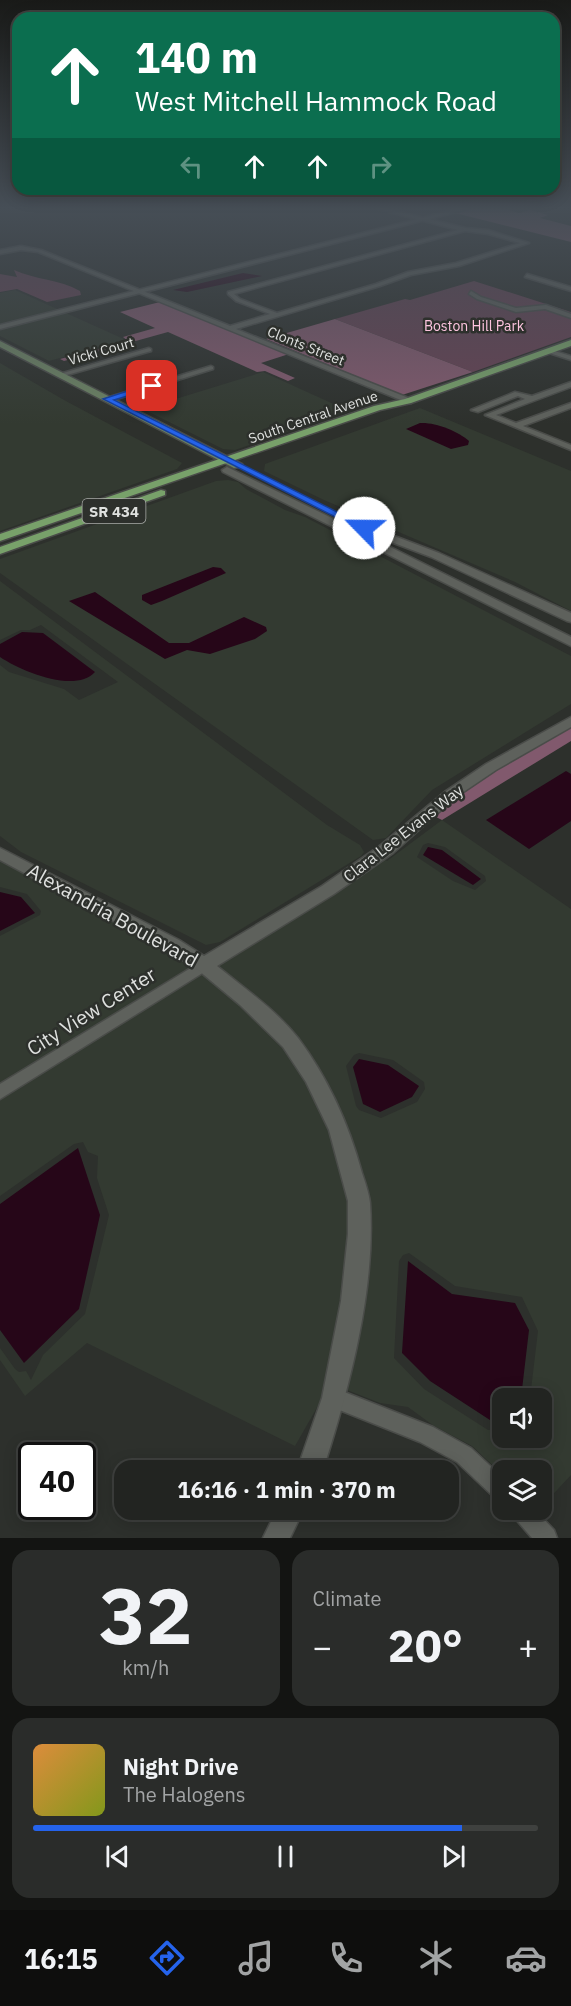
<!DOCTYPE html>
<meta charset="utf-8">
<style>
:root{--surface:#222421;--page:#2a2c2a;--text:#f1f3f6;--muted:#a2a4a5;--line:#3f413f;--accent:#2563eb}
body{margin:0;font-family:"IBM Plex Sans",sans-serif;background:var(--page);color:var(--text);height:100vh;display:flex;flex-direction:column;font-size:22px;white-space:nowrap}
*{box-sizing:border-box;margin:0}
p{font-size:20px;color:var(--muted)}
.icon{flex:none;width:33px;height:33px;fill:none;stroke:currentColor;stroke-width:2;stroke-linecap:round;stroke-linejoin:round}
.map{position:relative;height:1538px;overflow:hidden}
.drawer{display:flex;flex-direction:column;gap:12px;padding:12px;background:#131412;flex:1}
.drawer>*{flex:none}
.banner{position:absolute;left:12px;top:12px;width:548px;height:183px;border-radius:18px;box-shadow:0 3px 15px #0003,0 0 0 2px var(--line);background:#0b6e4f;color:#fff;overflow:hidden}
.buttons{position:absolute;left:492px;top:1388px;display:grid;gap:12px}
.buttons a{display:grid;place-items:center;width:60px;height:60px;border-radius:12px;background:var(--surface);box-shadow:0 3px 15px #0003,0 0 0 2px var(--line);font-size:30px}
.speed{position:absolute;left:18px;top:1442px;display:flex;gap:12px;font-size:30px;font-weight:700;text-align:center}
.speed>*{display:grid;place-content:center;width:78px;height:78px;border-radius:50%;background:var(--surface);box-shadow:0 3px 15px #0003,0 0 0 2px var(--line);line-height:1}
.speed .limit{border:3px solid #111;border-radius:9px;background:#fff;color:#111}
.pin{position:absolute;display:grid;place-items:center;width:51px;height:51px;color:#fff;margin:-26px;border-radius:12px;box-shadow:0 3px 9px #0006}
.me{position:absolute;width:66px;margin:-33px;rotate:293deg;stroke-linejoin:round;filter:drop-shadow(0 0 4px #0008)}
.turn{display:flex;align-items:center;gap:21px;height:126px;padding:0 24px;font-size:27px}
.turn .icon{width:78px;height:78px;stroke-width:2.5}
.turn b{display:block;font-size:42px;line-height:51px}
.lanes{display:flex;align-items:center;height:57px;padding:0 24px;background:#0003;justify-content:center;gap:30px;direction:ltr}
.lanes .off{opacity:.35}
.big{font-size:45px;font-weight:800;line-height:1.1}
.drawer .widget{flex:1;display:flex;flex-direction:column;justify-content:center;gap:9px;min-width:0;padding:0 21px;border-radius:18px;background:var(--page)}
.drawer .dial{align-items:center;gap:0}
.dial b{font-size:78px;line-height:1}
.song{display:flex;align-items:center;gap:18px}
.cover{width:72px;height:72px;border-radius:9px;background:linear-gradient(135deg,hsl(30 70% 55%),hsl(70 70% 35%))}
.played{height:6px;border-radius:3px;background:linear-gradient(90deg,var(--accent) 85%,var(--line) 85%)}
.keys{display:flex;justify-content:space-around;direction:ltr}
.heat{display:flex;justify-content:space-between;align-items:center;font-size:33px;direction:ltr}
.drawer .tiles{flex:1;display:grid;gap:12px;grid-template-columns:1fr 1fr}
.widget:last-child{grid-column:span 2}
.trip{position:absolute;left:114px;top:1460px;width:345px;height:60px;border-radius:18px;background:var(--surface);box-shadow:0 3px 15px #0003,0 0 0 2px var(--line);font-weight:800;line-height:60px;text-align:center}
.menu{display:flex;height:96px;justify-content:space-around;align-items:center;background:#0e0e0d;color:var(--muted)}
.menu .icon{width:42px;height:42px}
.menu .on{color:var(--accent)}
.menu b{font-size:27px;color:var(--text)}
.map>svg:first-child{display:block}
.built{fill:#333a31;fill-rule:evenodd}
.green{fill:#654253}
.forest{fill:#81596d}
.water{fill:#260618}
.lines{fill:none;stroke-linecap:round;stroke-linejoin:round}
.minor-casing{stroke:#4a4c49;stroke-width:3}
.tertiary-casing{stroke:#4a4c49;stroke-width:3}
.secondary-casing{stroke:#4a4c49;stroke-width:3}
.primary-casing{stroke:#4a4c49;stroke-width:3}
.minor{fill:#5e615c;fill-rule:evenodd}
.tertiary{fill:#5e615c;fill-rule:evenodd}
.secondary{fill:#6b8163;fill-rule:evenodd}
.primary{fill:#78a16a;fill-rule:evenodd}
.route{fill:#2563eb;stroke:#184099;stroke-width:1.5}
.labels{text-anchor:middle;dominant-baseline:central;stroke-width:5;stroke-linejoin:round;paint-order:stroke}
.far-park-label{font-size:14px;fill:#fdc4df;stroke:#2d302c}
.far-street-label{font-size:14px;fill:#dfe1df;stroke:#2d302c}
.shield{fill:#2d302c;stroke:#aaaca9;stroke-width:1.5}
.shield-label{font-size:15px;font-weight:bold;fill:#dfe1df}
.street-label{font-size:16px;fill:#dfe1df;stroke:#2d302c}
.near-street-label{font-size:20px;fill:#dfe1df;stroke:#2d302c}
</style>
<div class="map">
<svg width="571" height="1538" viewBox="0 0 571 1538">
<rect width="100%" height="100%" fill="#2d302c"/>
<g class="built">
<polygon points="15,290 126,340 49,361 0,336 0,293"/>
<polygon points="0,363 64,400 182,463 177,469 0,531"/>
<polygon points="263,372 349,411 235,450 223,449 143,409"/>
<polygon points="420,408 571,471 571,611 515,582 324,500 264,471 265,464"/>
<polygon points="228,480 238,482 246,489 285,510 305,517 571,656 571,704 432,790 386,838 373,840 0,573 0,559 216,481"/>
<polygon points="0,581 327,825 360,845 364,852 361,856 220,942 206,945 21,852 0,836 0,665 9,672 64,689 79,700 118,682 41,625 30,630 21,630 0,640"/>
<path d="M 442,820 L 571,909 L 571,1475 L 544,1504 L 542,1502 L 542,1470 L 502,1470 L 502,1474 L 472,1446 L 434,1426 L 408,1407 L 380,1403 L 347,1390 L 364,1301 L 369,1201 L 358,1157 L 347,1127 L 323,1075 L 298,1039 L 254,996 L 216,965 L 384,859 L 387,861 ZM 428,843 L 445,847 L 485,876 L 486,881 L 475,890 L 453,881 L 417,857 L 423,845 ZM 359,1053 L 393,1060 L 424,1082 L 425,1089 L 417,1102 L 381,1118 L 359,1110 L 356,1106 L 346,1066 L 354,1055 ZM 409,1253 L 455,1286 L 522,1297 L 538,1331 L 530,1398 L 542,1398 L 542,1437 L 502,1437 L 502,1429 L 488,1430 L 424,1389 L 394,1358 L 399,1261 L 403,1255 Z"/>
<polygon points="0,861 168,949 192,966 0,1084 0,936 40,915 41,911 27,894 0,887"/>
<polygon points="202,973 241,1004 283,1046 306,1081 330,1133 349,1203 343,1301 323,1397 295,1446 87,1343 25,1396 0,1360 0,1348 15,1369 19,1372 26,1371 31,1380 43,1355 85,1314 109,1215 97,1178 98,1156 88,1152 83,1142 74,1144 0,1196 0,1100"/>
</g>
<g class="green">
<path d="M 14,270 C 36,280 59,279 80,291 L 81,295 L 47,302 L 17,289 L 0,292 L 0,274 L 17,277 Z"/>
<polygon points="474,281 571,312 571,337 473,372 335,319 405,299 410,300"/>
</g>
<g class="forest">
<polygon points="469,209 505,209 519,213 530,210 548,215 540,218 571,226 571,242 455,213"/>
<polygon points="160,302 289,354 261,363 295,378 288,381 265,371 257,372 168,332 64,361 60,359 128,341 123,337 155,328 120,312"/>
<polygon points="335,319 473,372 402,395 266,339"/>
<path d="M 571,726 L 571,741 L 442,820 L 434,816 C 476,780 524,754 571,726 Z"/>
</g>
<g class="water">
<polygon points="243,273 262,276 187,292 173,290"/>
<path d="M 420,423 C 435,422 458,431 469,441 L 468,445 L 451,449 L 406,429 Z"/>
<polygon points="213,567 221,568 226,573 162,601 151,605 142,600 142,595"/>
<polygon points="95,592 169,643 189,643 244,617 266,627 267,631 255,639 210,654 187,650 165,659 69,601"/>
<path d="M 22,632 L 43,633 L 95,672 C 75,694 21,671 0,657 L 0,644 Z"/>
<polygon points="566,771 571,774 571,821 529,849 486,820"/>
<polygon points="428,847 442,850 481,879 473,885 423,855"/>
<polygon points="0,892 21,897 35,913 0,931"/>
<polygon points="359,1059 388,1065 419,1086 412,1097 380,1112 363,1104 353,1067"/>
<polygon points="78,1148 100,1215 79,1309 24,1363 0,1330 0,1204"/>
<polygon points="408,1261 452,1294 515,1303 529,1330 521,1398 502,1398 502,1419 493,1422 430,1381 402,1353"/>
</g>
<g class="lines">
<g class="minor-casing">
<g id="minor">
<path d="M 378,209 L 387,209 L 466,228 L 488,230 L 529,243 L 459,266 L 411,275 L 380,286 L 236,329 L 411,399 L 411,403 L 408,403 L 38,252 L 21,250 L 0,254 L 0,250 L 21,246 L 41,250 L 230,326 L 270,314 L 236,301 L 228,294 L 228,292 L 458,230 ZM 465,231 L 488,234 L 520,243 L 456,263 L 408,272 L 376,284 L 277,313 L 240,299 L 234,294 Z"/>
<polygon points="527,274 571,287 571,291 525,277"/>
<polygon points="471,291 481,297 516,308 546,305 571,314 571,318 545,309 516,312 477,299 469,294"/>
<polygon points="149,348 151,349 151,351 60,377 56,375"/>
<polygon points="548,349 571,356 571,360 546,352 546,350"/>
<polygon points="211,366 213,367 213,369 110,401 103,399"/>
<polygon points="571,382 571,387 496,415 516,423 571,403 571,408 523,426 571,445 571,450 485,415 525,399 518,396 478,412 471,410 515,392 532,396"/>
<polygon points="204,960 209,961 211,965 209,969 0,1099 0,1084"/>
<polygon points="334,1388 433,1427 471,1448 502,1477 502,1501 495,1498 457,1462 420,1442 327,1405 324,1398 327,1391"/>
<polygon points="509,1509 534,1509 554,1530 557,1538 532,1538 513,1516"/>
</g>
</g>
<g class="tertiary-casing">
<g id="tertiary">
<polygon points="457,209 468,209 0,329 0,325"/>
<polygon points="227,467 344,524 344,520 352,520 439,553 571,613 571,622 567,621 431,557 346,525 571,637 571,646 223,472 222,470"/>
<path d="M 571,717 L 571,727 L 496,770 L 456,797 L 393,853 L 334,894 L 217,966 C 244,988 276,1010 298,1038 C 328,1078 349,1125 362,1173 C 365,1182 369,1193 370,1203 C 376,1289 349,1389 323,1470 L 297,1470 L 322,1398 L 341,1301 L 348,1234 L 348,1201 L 337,1160 L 329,1130 L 306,1082 L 283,1047 L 240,1005 L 198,970 L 167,950 L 0,860 L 0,848 L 179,940 L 204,956 L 322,886 L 381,845 L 446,791 L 486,764 Z"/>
<polygon points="277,1509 304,1509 290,1538 263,1538"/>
</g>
</g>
<g class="secondary-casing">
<polygon id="secondary" points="0,341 242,464 243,466 234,468 0,347"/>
</g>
<g class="primary-casing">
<g id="primary">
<polygon points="571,340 571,346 411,403 380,410 0,541 0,534 374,406 405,399"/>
<polygon points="161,490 165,491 165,495 0,554 0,547"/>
</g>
</g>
<use href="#minor" class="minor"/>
<use href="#tertiary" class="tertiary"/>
<use href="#secondary" class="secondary"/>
<use href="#primary" class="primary"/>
</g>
<linearGradient id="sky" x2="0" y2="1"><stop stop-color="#191a18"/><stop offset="0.49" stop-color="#464e56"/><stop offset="1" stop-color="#464e56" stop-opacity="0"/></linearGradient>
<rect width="571" height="424" fill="url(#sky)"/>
<polygon class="route" points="152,383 155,384 155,388 114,400 369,528 361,530 103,399"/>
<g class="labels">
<g class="far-park-label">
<text x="474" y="326">Boston Hill Park</text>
</g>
<g class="far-street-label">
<text transform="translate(306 346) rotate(22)">Clonts Street</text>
<text transform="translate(101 351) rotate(-16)">Vicki Court</text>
<text transform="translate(313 417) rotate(-19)">South Central Avenue</text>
</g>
<rect class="shield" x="82.5" y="499" width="63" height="24" rx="4.5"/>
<g class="shield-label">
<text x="114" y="511">SR 434</text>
</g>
<g class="street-label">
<text transform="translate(403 833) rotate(-38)">Clara Lee Evans Way</text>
</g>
<g class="near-street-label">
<text transform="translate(113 915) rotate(29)">Alexandria Boulevard</text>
<text transform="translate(91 1011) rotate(-32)">City View Center</text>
</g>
</g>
</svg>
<div class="buttons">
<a><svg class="icon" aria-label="sound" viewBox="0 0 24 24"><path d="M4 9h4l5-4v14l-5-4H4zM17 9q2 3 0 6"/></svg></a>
<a><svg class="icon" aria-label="layers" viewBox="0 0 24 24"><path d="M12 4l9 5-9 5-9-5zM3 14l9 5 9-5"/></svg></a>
</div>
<div class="speed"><div class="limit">40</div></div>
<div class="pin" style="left:152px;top:386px;background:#d93025"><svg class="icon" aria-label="arrive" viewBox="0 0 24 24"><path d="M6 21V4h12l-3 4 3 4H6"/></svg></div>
<svg class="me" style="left:364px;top:528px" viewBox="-20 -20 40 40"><circle r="19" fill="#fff"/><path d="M0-13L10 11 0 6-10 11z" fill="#2563eb"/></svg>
<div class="trip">16:16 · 1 min · 370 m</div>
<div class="banner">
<div class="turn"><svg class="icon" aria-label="ahead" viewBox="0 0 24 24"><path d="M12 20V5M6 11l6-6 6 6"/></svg><div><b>140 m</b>West Mitchell Hammock Road</div></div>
<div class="lanes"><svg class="icon off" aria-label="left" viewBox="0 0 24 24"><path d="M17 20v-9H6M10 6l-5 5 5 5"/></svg><svg class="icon" aria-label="ahead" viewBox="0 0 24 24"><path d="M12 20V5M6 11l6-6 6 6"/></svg><svg class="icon" aria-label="ahead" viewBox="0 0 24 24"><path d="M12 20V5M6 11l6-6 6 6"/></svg><svg class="icon off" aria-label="right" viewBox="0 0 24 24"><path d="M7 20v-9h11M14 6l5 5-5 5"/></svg></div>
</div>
</div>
<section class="drawer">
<div class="tiles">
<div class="widget dial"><b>32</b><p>km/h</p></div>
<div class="widget"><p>Climate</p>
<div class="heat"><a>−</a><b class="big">20°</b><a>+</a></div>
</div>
<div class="widget">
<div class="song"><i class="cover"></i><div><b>Night Drive</b><p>The Halogens</p></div></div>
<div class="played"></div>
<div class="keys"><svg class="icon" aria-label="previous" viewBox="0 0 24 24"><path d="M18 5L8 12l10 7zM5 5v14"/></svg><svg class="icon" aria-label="pause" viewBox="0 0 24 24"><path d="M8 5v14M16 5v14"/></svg><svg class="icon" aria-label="next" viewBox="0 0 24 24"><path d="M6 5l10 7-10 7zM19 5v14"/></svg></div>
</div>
</div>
</section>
<nav class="menu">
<b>16:15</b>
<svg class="icon on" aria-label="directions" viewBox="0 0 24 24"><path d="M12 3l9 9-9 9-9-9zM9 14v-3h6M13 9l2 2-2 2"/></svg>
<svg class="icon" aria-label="music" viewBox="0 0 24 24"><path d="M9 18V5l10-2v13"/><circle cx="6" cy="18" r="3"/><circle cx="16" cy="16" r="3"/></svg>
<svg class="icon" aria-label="phone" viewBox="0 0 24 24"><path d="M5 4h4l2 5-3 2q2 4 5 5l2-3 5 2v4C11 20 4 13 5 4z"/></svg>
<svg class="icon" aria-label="climate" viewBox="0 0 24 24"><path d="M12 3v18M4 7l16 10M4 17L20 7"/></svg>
<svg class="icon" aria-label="car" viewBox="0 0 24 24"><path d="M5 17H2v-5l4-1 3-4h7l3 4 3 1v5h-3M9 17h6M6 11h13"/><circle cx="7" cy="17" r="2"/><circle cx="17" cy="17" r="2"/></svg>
</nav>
